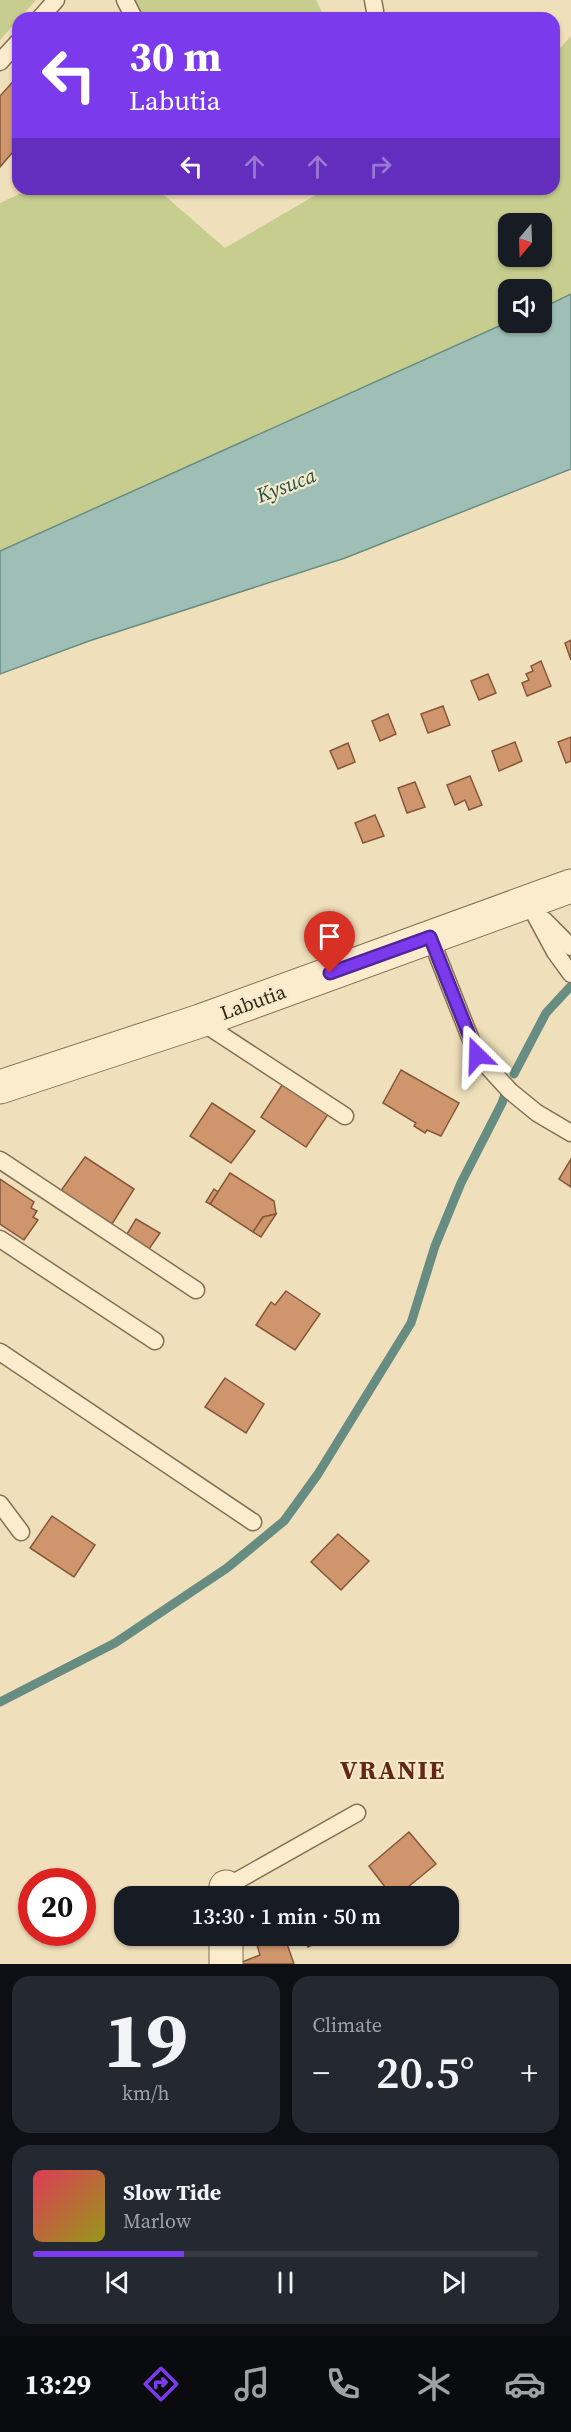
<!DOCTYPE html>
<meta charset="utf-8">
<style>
:root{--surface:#171b24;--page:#242831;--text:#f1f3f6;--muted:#9ea1a6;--line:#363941;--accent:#7c3aed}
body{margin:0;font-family:"Source Serif 4",serif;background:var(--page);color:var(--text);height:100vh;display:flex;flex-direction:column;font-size:22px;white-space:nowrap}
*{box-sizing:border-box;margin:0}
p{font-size:20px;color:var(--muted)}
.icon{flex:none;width:33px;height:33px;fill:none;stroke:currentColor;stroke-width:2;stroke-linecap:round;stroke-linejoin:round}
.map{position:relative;height:1964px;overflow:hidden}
.sheet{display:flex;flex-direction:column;gap:12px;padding:12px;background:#0d0f14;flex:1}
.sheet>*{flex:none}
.guide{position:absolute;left:12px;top:12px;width:548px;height:183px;border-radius:18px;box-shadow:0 2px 4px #0004;background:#7c3aed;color:#fff;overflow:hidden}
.needle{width:39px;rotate:199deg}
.controls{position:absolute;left:498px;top:213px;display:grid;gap:12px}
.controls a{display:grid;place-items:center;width:54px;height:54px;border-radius:12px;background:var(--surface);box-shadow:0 2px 4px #0004;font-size:30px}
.speed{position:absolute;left:18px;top:1868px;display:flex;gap:12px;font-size:30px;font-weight:700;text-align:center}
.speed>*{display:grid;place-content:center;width:78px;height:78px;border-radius:50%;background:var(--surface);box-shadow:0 2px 4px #0004;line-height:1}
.speed .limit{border:9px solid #d22;background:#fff;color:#111}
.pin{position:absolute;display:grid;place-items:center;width:51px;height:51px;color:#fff;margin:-62px -26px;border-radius:50% 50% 50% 0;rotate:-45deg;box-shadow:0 0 6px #0007}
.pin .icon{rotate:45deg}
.me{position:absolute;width:66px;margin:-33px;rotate:338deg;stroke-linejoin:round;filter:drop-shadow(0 0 4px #0008)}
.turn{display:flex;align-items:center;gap:21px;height:126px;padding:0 18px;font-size:27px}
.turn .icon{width:78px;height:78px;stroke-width:2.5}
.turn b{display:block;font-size:42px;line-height:51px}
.lanes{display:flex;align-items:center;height:57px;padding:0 18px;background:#0003;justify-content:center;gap:30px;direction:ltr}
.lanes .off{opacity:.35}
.big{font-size:45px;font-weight:600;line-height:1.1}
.sheet .card{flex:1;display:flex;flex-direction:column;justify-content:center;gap:9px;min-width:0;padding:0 21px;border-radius:18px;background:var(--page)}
.sheet .dial{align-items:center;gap:0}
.dial b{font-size:78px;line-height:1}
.song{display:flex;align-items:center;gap:18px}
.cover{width:72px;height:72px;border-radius:9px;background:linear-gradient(135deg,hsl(350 70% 55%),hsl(60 70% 35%))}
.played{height:6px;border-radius:3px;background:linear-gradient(90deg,var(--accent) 30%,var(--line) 30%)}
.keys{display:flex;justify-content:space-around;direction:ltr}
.heat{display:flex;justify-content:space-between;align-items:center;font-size:33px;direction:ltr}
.sheet .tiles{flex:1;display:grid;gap:12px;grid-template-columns:1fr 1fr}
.card:last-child{grid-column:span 2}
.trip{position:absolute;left:114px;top:1886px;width:345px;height:60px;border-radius:18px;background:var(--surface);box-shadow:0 2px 4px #0004;font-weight:600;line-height:60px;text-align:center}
.tab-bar{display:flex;height:96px;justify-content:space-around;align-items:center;background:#090b0e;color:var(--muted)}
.tab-bar .icon{width:42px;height:42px}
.tab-bar .active{color:var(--accent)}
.tab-bar b{font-size:27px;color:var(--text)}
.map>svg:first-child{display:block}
.green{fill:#c6cd8e;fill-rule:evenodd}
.water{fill:#9fbfb6;stroke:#678d83;stroke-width:1.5}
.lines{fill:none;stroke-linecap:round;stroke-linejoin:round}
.stream{stroke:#678d83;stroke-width:9}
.building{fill:#cf966e;stroke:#865739;stroke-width:1.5}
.lane-casing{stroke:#866f54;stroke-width:19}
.street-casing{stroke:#866f54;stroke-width:35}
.lane{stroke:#faeccd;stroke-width:16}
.street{stroke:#faeccd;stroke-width:33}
.route-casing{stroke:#51269a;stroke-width:15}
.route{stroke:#7c3aed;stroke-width:10}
.labels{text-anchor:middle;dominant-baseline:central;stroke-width:4.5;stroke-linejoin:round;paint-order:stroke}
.street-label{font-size:20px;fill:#34271a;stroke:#f6e9ca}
.water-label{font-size:21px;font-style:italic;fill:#285552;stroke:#f6e9ca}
.district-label{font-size:26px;font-weight:bold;letter-spacing:1.5px;fill:#632717;stroke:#f6e9ca}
</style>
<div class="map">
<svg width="571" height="1964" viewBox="0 0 571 1964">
<rect width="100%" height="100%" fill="#efdfba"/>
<g class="green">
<polygon points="0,0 36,0 0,40"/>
<polygon points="132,0 316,0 325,18 141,18"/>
<path d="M 571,36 L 571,294 L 542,308 L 542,290 L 508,290 L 508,322 L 0,551 L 0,203 L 30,189 L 157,189 L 225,248 L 326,189 L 554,189 L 554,55 ZM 508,224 L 542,224 L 542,256 L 508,256 Z"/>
</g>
<polygon class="water" points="571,294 571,469 345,558 89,641 0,674 0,551 508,322 542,322 542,308"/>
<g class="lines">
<g class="stream">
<polyline points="514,1074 546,1013 571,986"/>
<polyline points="0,1702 115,1643 227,1568 284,1521 318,1474 411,1323 435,1246 461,1183 502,1103 507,1089"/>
</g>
</g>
<g class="building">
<polygon points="18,76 18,146 0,167 0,96"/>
<polygon points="571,640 571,660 565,643"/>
<polygon points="541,661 551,686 527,696 522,683 529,680 526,674 533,671 531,666"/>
<polygon points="488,674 496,693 479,700 471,681"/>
<polygon points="443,706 450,725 428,733 421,714"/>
<polygon points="388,714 396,734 380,741 372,721"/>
<polygon points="571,737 571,761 566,763 558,742"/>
<polygon points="515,742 522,761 499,771 492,751"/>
<polygon points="348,743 355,762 338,769 330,751"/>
<polygon points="470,776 482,805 469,810 465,800 455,805 447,785"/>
<polygon points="415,782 425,807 407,813 398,788"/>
<polygon points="375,815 384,836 363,843 355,823"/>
<polygon points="401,1070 459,1103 441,1136 427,1130 425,1133 414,1126 416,1123 383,1103"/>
<polygon points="284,1082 329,1113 306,1147 261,1117"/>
<polygon points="212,1103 255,1131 231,1163 190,1136"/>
<polygon points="85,1157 134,1189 112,1224 60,1192"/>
<polygon points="571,1159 571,1187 559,1179"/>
<polygon points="230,1173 274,1201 276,1214 263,1217 253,1232 210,1204"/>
<polygon points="0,1179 34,1202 31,1208 37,1211 33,1217 38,1220 24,1240 0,1224"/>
<polygon points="214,1189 218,1192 210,1204 206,1202"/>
<polygon points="276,1214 261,1237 253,1232 263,1217"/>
<polygon points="136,1219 160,1233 149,1249 127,1234"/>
<polygon points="286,1291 320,1314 295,1350 256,1325 271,1302 275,1305"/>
<polygon points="225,1378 264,1404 246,1433 205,1407"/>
<polygon points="52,1516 95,1545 74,1577 30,1548"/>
<polygon points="338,1534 369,1561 341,1590 311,1562"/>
<polygon points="409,1832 436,1864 397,1896 392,1896 369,1866"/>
<polygon points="254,1935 284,1935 294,1964 237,1964 260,1955"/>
<polygon points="302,1935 333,1935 308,1947"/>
</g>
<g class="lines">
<g class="lane-casing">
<g id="lane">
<polyline points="125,0 134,18"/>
<polyline points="373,0 375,11"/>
<polyline points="40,18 56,0"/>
<polyline points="0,62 18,42"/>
<polyline points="528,902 555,952 571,974"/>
<polyline points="544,920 571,947"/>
<polyline points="430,937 477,1055 510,1091 537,1113 571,1133"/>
<polyline points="200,1021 345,1116"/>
<polyline points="0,1160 196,1290"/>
<polyline points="0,1239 155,1341"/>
<polyline points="0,1352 253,1522"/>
<polyline points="0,1504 21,1532"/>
<polyline points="226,1887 357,1813"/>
</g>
</g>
<g class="street-casing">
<g id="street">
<polyline points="0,1087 200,1021 571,886"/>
<polyline points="226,1887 226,1896"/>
<polyline points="226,1935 226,1964"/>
</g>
</g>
<use href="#lane" class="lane"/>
<use href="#street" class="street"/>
</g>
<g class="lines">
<g class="route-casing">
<polyline id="route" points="330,973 430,937 477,1055"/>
</g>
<use href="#route" class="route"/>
</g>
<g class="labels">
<g class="street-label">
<text transform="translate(253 1002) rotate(-20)">Labutia</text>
</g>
<g class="water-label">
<text transform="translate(286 485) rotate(-21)">Kysuca</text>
</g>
<g class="district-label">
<text x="393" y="1770">VRANIE</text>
</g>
</g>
</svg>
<div class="controls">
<a><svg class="needle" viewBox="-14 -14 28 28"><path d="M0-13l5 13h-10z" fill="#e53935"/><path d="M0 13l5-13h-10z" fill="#9ea1a6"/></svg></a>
<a><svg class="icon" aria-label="sound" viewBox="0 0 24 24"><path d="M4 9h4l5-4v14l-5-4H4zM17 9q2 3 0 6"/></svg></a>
</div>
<div class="speed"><div class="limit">20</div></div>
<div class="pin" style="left:330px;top:973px;background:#d93025"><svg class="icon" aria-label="arrive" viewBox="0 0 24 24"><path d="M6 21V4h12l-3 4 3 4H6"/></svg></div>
<svg class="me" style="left:477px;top:1055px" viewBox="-20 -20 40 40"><path d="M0-17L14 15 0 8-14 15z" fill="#7c3aed" stroke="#fff" stroke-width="4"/></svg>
<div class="trip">13:30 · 1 min · 50 m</div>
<div class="guide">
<div class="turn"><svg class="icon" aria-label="left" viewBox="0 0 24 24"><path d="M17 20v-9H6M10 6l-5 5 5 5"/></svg><div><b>30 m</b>Labutia</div></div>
<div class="lanes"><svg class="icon" aria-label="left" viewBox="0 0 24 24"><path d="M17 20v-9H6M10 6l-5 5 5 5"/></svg><svg class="icon off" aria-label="ahead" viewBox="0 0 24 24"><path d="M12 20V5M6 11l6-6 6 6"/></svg><svg class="icon off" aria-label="ahead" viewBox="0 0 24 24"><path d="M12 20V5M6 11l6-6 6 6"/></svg><svg class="icon off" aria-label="right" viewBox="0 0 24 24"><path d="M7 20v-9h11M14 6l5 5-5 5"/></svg></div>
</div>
</div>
<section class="sheet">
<div class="tiles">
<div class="card dial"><b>19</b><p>km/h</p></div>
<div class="card"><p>Climate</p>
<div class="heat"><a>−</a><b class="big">20.5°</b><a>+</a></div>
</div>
<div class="card">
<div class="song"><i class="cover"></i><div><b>Slow Tide</b><p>Marlow</p></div></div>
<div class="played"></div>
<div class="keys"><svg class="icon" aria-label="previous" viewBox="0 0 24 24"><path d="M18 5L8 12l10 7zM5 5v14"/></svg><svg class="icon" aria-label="pause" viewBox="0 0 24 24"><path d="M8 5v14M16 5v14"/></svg><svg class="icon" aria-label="next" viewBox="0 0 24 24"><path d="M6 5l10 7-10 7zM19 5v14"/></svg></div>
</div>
</div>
</section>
<nav class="tab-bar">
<b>13:29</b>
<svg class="icon active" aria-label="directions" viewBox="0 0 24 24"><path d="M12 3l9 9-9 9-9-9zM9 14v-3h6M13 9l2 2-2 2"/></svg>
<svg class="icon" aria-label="music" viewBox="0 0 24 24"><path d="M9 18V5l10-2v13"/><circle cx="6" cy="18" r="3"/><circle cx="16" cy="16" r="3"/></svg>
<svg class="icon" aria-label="phone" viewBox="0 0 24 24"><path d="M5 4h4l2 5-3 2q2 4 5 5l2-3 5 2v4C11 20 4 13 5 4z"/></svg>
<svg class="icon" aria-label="climate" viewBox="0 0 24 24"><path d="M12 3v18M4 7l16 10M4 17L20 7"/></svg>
<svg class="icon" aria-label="car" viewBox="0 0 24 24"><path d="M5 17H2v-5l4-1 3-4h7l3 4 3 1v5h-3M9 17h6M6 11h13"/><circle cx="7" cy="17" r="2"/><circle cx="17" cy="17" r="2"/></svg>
</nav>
